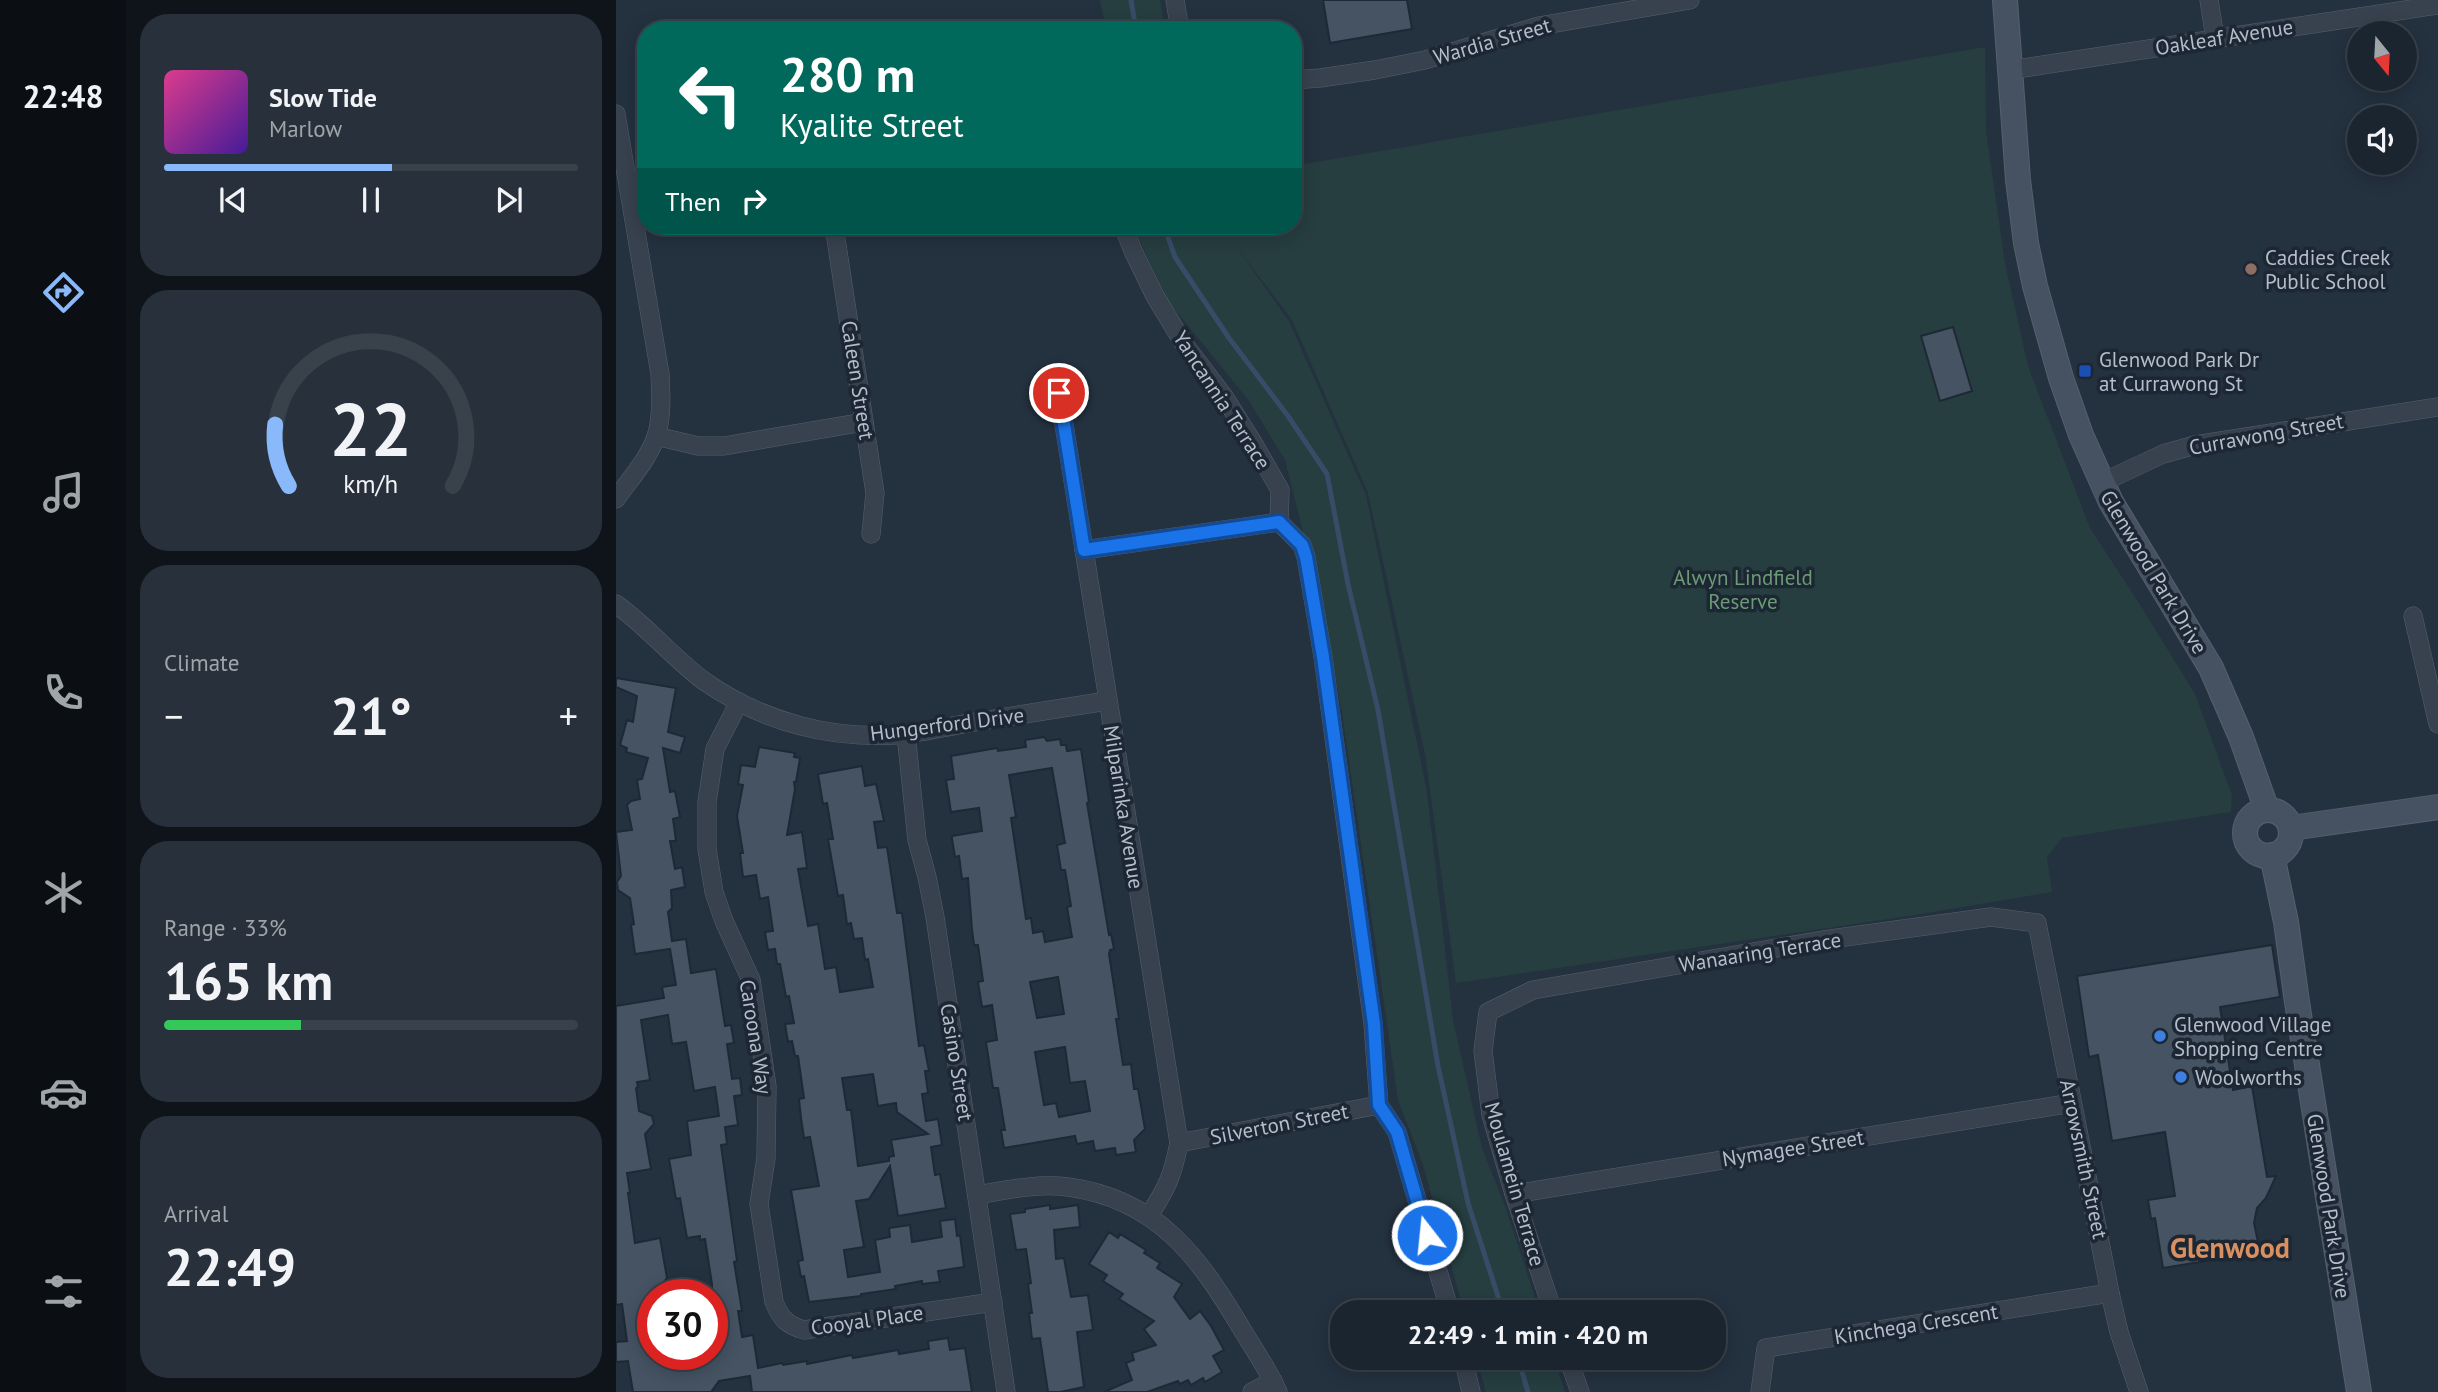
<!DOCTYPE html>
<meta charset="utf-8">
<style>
:root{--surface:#1b252f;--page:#28313b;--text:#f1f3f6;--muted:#a0a5aa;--line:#39424b;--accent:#89b9fa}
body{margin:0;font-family:"PT Sans",sans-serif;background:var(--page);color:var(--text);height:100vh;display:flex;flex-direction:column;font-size:26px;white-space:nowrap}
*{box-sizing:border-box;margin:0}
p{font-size:23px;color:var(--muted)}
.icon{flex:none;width:38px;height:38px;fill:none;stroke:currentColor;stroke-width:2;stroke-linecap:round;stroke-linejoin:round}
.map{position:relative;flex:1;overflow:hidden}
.side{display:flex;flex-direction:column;gap:14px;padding:14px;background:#0f141a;width:490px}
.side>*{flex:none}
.guide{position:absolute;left:21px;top:21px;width:665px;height:214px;border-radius:28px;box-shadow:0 4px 18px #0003,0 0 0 2px var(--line);background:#00695c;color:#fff;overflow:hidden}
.needle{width:46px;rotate:162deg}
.buttons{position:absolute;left:1731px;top:21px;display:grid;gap:14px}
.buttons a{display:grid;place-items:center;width:70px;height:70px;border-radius:50%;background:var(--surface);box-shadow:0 4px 18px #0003,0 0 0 2px var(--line);font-size:35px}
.speed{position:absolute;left:21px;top:1279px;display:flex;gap:14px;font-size:35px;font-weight:700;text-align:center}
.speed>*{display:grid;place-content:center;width:91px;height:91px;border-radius:50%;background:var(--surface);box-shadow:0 4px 18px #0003,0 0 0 2px var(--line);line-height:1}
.speed .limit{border:10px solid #d22;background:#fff;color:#111}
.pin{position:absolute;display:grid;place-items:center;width:60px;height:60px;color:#fff;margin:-30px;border:4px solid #fff;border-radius:50%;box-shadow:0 2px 7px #0007}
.me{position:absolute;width:77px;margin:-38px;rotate:344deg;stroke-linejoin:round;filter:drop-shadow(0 0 5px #0008)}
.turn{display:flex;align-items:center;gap:24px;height:147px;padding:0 28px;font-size:32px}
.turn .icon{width:91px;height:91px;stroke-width:2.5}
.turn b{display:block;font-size:49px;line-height:60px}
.then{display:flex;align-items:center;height:66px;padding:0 28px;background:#0003;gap:14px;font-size:26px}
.big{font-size:52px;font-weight:700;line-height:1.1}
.side .card{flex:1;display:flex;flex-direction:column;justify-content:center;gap:10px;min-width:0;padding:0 24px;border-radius:28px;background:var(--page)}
.side .dial{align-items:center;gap:0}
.dial svg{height:182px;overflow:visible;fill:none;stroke:var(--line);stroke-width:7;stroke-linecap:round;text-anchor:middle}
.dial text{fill:var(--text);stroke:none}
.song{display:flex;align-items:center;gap:21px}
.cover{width:84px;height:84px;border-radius:10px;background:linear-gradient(135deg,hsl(330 70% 55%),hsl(260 70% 35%))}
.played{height:7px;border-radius:4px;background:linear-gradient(90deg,var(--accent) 55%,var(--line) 55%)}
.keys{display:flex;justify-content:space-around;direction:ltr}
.heat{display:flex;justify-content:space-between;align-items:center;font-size:38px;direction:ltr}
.charge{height:10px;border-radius:5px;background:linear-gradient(90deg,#34c759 33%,var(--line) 0)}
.trip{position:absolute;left:714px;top:1300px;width:396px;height:70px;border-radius:28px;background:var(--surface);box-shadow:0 4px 18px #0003,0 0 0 2px var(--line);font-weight:700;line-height:70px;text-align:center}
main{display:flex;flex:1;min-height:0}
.dock{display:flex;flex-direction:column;width:126px;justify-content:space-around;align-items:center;background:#0b0f13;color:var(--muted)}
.dock .icon{width:49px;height:49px}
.dock .active{color:var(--accent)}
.dock b{font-size:32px;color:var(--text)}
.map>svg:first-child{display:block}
.green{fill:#263e40}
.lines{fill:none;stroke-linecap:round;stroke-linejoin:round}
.stream{stroke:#374d67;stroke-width:5}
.building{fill:#455363;stroke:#1f2936;stroke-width:2;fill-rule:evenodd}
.street-casing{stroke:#56606d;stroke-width:19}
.secondary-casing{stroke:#56606d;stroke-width:26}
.street{stroke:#38424f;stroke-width:18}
.secondary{stroke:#465262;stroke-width:24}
.route-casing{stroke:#114b97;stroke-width:18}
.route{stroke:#1a73e8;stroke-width:12}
.education-dot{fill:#8d6e63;stroke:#1d2734;stroke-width:2.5}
.transit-dot{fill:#1a4fb4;stroke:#1d2734;stroke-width:2.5}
.shop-dot{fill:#3f7fe0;stroke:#1d2734;stroke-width:2.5}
.labels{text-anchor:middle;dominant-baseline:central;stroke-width:7;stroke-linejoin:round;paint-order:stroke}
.street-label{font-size:21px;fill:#b4bdca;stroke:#1d2734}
.poi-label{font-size:21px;fill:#b4bdca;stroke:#1d2734;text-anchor:start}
.park-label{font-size:21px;fill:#6b9b74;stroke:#1d2734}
.district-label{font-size:28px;font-weight:bold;fill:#d89061;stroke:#1d2734}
</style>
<main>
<nav class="dock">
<b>22:48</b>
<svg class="icon active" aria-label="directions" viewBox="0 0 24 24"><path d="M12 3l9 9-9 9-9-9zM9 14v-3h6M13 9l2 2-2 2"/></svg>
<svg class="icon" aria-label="music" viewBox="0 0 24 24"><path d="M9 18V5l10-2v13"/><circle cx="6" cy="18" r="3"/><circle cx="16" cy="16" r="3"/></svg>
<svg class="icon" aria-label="phone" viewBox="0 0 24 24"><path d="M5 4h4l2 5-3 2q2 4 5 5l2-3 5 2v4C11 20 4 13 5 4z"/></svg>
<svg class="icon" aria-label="climate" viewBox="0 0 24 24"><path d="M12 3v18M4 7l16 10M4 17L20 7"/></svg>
<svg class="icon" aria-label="car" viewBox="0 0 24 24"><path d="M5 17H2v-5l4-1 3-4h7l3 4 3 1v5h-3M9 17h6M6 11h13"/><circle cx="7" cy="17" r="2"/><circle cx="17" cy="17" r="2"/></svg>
<svg class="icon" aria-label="filters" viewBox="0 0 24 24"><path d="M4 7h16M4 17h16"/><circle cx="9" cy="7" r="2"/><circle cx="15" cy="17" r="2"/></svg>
</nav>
<section class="side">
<div class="card">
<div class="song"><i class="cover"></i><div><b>Slow Tide</b><p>Marlow</p></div></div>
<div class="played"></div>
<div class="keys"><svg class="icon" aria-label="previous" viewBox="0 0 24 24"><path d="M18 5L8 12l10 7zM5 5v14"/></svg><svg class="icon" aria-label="pause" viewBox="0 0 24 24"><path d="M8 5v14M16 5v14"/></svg><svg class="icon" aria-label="next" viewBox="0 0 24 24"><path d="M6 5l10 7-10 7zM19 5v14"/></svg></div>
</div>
<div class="card dial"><svg viewBox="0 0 100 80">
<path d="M14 69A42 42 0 1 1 86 69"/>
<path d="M14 69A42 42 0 0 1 8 42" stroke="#89b9fa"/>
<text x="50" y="56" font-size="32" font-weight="700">22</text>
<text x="50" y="72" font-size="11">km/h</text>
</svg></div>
<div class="card"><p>Climate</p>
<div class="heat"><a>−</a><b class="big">21°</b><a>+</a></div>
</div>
<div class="card"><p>Range · 33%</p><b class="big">165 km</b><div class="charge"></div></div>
<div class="card"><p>Arrival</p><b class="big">22:49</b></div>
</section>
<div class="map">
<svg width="1822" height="1392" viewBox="0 0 1822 1392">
<rect width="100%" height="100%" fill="#24313f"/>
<g class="green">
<polygon points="484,0 544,0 549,30 490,30"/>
<polygon points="1369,47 1370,131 1389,263 1412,366 1474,528 1523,603 1579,694 1616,795 1615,812 1446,838 1431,857 1436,892 1293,916 840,983 809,754 752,493 676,320 619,245 673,321 750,495 811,792 837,1020 866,1148 889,1206 924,1312 848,1312 807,1165 782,1100 726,713 708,616 669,460 633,401 552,301 517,226 677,226 677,166"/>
<polygon points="860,1358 938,1358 949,1392 870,1392"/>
</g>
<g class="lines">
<g class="stream">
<polyline points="515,0 520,30"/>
<polyline points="548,226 559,257 613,338 672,416 711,474 732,584 762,710 822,1066 852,1203 887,1312"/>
<polyline points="902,1358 912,1392"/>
</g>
</g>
<g class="building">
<polygon points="707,0 791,0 796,29 714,43"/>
<polygon points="1337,327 1356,391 1324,401 1305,336"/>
<path d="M 0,678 L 60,688 L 52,732 L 69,737 L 64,753 L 47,748 L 54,792 L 59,791 L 64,817 L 57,819 L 60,841 L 54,841 L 59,869 L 66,867 L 69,887 L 55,890 L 56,908 L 52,912 L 56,941 L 70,939 L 75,973 L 100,969 L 109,1026 L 115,1025 L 118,1043 L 111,1044 L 116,1079 L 124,1078 L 126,1095 L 118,1096 L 122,1125 L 109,1127 L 111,1144 L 105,1145 L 121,1261 L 118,1262 L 126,1311 L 122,1311 L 126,1337 L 137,1335 L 142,1368 L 166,1363 L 167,1365 L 191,1361 L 191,1364 L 236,1355 L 237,1358 L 282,1350 L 283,1354 L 313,1349 L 312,1341 L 332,1338 L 334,1350 L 349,1348 L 356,1392 L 136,1392 L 134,1376 L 103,1381 L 95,1392 L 17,1392 L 12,1361 L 0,1362 L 0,1342 L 11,1341 L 6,1304 L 0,1305 L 0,1006 L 48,998 L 46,987 L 60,985 L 54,949 L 19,954 L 15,925 L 18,924 L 14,898 L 2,890 L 1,882 L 5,876 L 0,832 L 16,830 L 11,805 L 15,801 L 24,799 L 21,780 L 26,779 L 32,758 L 10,752 L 11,748 L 4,745 L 11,720 L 17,722 L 21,696 L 0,687 ZM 52,1015 L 56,1044 L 70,1042 L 78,1091 L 99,1087 L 103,1116 L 71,1121 L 75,1155 L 53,1159 L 60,1199 L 64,1198 L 71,1238 L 84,1236 L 84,1240 L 89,1239 L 96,1284 L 96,1354 L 37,1354 L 34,1305 L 37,1305 L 37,1295 L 45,1295 L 44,1287 L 51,1278 L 44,1238 L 19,1243 L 12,1193 L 14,1193 L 11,1173 L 35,1169 L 29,1134 L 38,1124 L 36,1116 L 23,1111 L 20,1088 L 22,1087 L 21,1082 L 34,1080 L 25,1020 Z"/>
<path d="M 428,737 L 431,741 L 444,739 L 445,745 L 450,745 L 451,751 L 465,749 L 473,802 L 471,803 L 493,935 L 495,934 L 498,949 L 494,950 L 493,954 L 503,1019 L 500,1019 L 507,1065 L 515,1064 L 518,1089 L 522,1089 L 529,1129 L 518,1140 L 520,1152 L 500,1155 L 499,1148 L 479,1151 L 477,1141 L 461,1144 L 459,1136 L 388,1148 L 385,1130 L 389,1130 L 382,1088 L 377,1088 L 370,1042 L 381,1040 L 376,1005 L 366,1007 L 362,982 L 367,981 L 362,945 L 358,945 L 356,930 L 352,878 L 346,879 L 343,856 L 339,857 L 336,839 L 336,836 L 366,831 L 363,808 L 335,812 L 330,780 L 338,779 L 335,756 L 381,748 L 382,751 L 410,747 L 409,740 ZM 436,768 L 449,843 L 441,845 L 445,870 L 449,870 L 455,906 L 451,907 L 456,937 L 429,942 L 427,931 L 417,933 L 415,918 L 410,919 L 395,818 L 400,817 L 393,775 ZM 442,977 L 448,1014 L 421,1018 L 414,982 ZM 449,1047 L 454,1083 L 469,1081 L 474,1111 L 443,1117 L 440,1103 L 428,1105 L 419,1052 Z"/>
<path d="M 143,747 L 179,753 L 178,757 L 184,758 L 180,782 L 178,782 L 179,789 L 171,835 L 186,832 L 191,868 L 182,869 L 192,926 L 202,924 L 209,969 L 220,967 L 224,992 L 257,987 L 252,959 L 249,960 L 246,938 L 238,939 L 235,923 L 231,924 L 227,895 L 222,896 L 212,839 L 217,839 L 211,803 L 207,804 L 202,774 L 246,766 L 249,786 L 260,784 L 268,821 L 258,822 L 262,848 L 271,847 L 281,913 L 286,913 L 303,1046 L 308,1045 L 313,1071 L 309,1071 L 312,1093 L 306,1094 L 310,1121 L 322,1119 L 326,1145 L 315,1147 L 319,1175 L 324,1174 L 330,1208 L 282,1216 L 274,1166 L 253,1199 L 240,1201 L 248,1247 L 228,1250 L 232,1277 L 264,1272 L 259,1240 L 274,1237 L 273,1228 L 294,1225 L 296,1242 L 326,1237 L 324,1221 L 339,1219 L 341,1236 L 344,1235 L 348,1267 L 322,1271 L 324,1282 L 306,1284 L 306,1281 L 279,1286 L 280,1289 L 245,1294 L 245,1296 L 193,1302 L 188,1276 L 185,1277 L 182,1261 L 187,1260 L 175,1190 L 203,1186 L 194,1137 L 188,1138 L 185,1118 L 183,1099 L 188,1098 L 182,1056 L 179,1056 L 176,1041 L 172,1042 L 169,1024 L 178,1023 L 173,996 L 170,997 L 164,964 L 161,964 L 159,949 L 152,950 L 149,932 L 157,931 L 152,897 L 144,899 L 140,875 L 127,877 L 124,853 L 127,853 L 121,816 L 127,785 L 122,784 L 125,765 L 139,767 ZM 257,1074 L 262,1106 L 280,1103 L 281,1112 L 312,1134 L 275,1140 L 278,1156 L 273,1157 L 273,1161 L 242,1166 L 235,1110 L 231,1110 L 226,1078 Z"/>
<polygon points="1656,945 1664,997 1604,1007 1617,1090 1636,1086 1651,1177 1660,1176 1650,1198 1641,1208 1638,1223 1642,1242 1639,1258 1621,1259 1620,1256 1547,1268 1539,1218 1535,1219 1532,1200 1559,1196 1549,1132 1496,1141 1482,1055 1473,1057 1461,976"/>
<polygon points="434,1205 434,1209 462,1205 464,1227 438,1230 440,1259 448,1258 455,1297 472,1295 477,1330 461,1332 468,1387 444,1392 432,1392 424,1338 416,1339 413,1313 416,1313 412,1284 415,1283 410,1249 400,1250 394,1214 409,1212 409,1209"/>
<polygon points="493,1232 502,1238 504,1234 530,1250 528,1253 544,1263 541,1268 566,1284 558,1297 574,1319 584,1311 595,1326 608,1350 597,1356 606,1372 589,1382 587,1378 575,1385 572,1380 564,1384 562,1381 531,1392 488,1392 516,1380 510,1363 518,1360 516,1353 540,1345 528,1329 538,1321 503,1299 507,1294 487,1281 491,1275 473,1264"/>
</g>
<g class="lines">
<g class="street-casing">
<g id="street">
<polyline points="559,0 564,30"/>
<polyline points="1593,0 1599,38"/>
<polyline points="1394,70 1822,5"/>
<polyline points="677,80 704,78 759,70 809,60 923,26 1074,0"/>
<path d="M 0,114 L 44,374 C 45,394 46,414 41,434 C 34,457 14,479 0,499"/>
<polyline points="218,226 259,493 255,534"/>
<polyline points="507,226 518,253 539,296 568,344 609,398 636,441 664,490 663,522 686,545 690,557 707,657 757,1024 763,1105 781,1132 834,1312"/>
<path d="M 443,393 L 563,1143 C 557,1174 551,1189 533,1215"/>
<polyline points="40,436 82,446 108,446 248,422"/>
<polyline points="1485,483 1547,454 1579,445 1822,407"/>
<polyline points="468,550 663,522"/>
<path d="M 0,604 C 32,627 57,658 88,681 C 148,723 218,741 291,734 C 313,731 336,726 359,722 C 403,715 447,708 491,701"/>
<polyline points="1797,616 1822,724"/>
<path d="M 123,702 L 99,749 L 91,802 L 91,849 L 98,892 L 108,921 L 135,980 L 151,1086 L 150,1158 L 143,1204 L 158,1302 C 165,1319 171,1325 188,1330 L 377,1302"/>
<polyline points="290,734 301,840 311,877 319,917 390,1392"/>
<polyline points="563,1143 763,1105"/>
<polyline points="898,1194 1456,1103"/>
<path d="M 361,1195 C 391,1190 421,1183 452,1187 C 542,1199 584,1258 627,1331 C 639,1351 653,1371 662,1392"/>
<polyline points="937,1312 898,1194 875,1115 867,1051 872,1012 917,990 1207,940 1375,917 1421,923 1494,1293 1503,1332 1523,1392"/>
<polyline points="847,1358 855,1392"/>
<polyline points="952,1358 964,1392"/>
<polyline points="636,1392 657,1381"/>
<polyline points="1144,1392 1150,1348 1494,1293"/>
</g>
</g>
<g class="secondary-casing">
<g id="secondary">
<polyline points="1389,0 1402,180 1410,243 1419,286 1445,378 1465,435 1495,502 1595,668 1625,737 1651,810"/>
<circle cx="1652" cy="833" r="23"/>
<polyline points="1675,828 1822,807"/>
<polyline points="1656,855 1670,922 1681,1002 1743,1392"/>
</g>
</g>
<use href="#street" class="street"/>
<use href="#secondary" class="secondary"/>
</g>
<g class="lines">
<g class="route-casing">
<polyline id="route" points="443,393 468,550 663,522 686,545 690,557 707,657 758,1024 763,1105 781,1132 811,1235"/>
</g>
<use href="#route" class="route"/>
</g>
<circle class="education-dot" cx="1635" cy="269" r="7"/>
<rect class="transit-dot" x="1462" y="364" width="14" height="14" rx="3.5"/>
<g class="shop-dot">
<circle cx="1544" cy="1036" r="7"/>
<circle cx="1565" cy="1077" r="7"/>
</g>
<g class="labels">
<g class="street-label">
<text transform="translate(1608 37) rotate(-9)">Oakleaf Avenue</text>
<text transform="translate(876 41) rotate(-16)">Wardia Street</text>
<text transform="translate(242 380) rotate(81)">Caleen Street</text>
<text transform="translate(606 400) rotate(57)">Yancannia Terrace</text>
<text transform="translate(1650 434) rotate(-10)">Currawong Street</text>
<text transform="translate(1538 572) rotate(59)">Glenwood Park Drive</text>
<text transform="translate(331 724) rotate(-7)">Hungerford Drive</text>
<text transform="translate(508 807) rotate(81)">Milparinka Avenue</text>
<text transform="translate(1144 952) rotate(-9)">Wanaaring Terrace</text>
<text transform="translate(140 1037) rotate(81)">Caroona Way</text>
<text transform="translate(341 1062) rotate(81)">Casino Street</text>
<text transform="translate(663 1124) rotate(-11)">Silverton Street</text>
<text transform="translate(1177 1148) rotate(-9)">Nymagee Street</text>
<text transform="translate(1468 1159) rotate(78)">Arrowsmith Street</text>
<text transform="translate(899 1184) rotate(74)">Moulamein Terrace</text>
<text transform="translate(1713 1206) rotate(81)">Glenwood Park Drive</text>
<text transform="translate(251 1320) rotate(-8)">Cooyal Place</text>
<text transform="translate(1300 1324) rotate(-9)">Kinchega Crescent</text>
</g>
<g class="poi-label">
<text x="1649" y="257">Caddies Creek<tspan x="1649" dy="24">Public School</tspan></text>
<text x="1483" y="359">Glenwood Park Dr<tspan x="1483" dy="24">at Currawong St</tspan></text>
<text x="1558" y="1024">Glenwood Village<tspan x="1558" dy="24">Shopping Centre</tspan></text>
<text x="1579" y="1077">Woolworths</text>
</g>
<g class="park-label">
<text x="1127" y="577">Alwyn Lindfield<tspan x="1127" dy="24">Reserve</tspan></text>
</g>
<g class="district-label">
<text x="1614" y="1247">Glenwood</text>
</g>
</g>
</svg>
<div class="buttons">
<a><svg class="needle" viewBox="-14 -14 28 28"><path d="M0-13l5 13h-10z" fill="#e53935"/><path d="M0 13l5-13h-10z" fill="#a0a5aa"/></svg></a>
<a><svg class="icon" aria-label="sound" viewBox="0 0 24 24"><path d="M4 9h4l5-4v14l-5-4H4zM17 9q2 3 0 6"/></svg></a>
</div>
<div class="speed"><div class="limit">30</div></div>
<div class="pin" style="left:443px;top:393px;background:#d93025"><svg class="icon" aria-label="arrive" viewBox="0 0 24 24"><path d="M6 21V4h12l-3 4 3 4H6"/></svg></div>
<svg class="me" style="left:811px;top:1235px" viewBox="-20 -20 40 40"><circle r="17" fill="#1a73e8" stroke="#fff" stroke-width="3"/><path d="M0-11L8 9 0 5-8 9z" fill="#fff"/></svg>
<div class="trip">22:49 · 1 min · 420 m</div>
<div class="guide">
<div class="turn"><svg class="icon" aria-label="left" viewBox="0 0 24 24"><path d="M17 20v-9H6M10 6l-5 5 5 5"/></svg><div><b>280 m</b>Kyalite Street</div></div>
<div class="then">Then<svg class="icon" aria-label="right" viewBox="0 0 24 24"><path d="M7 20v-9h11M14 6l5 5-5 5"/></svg></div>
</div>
</div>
</main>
